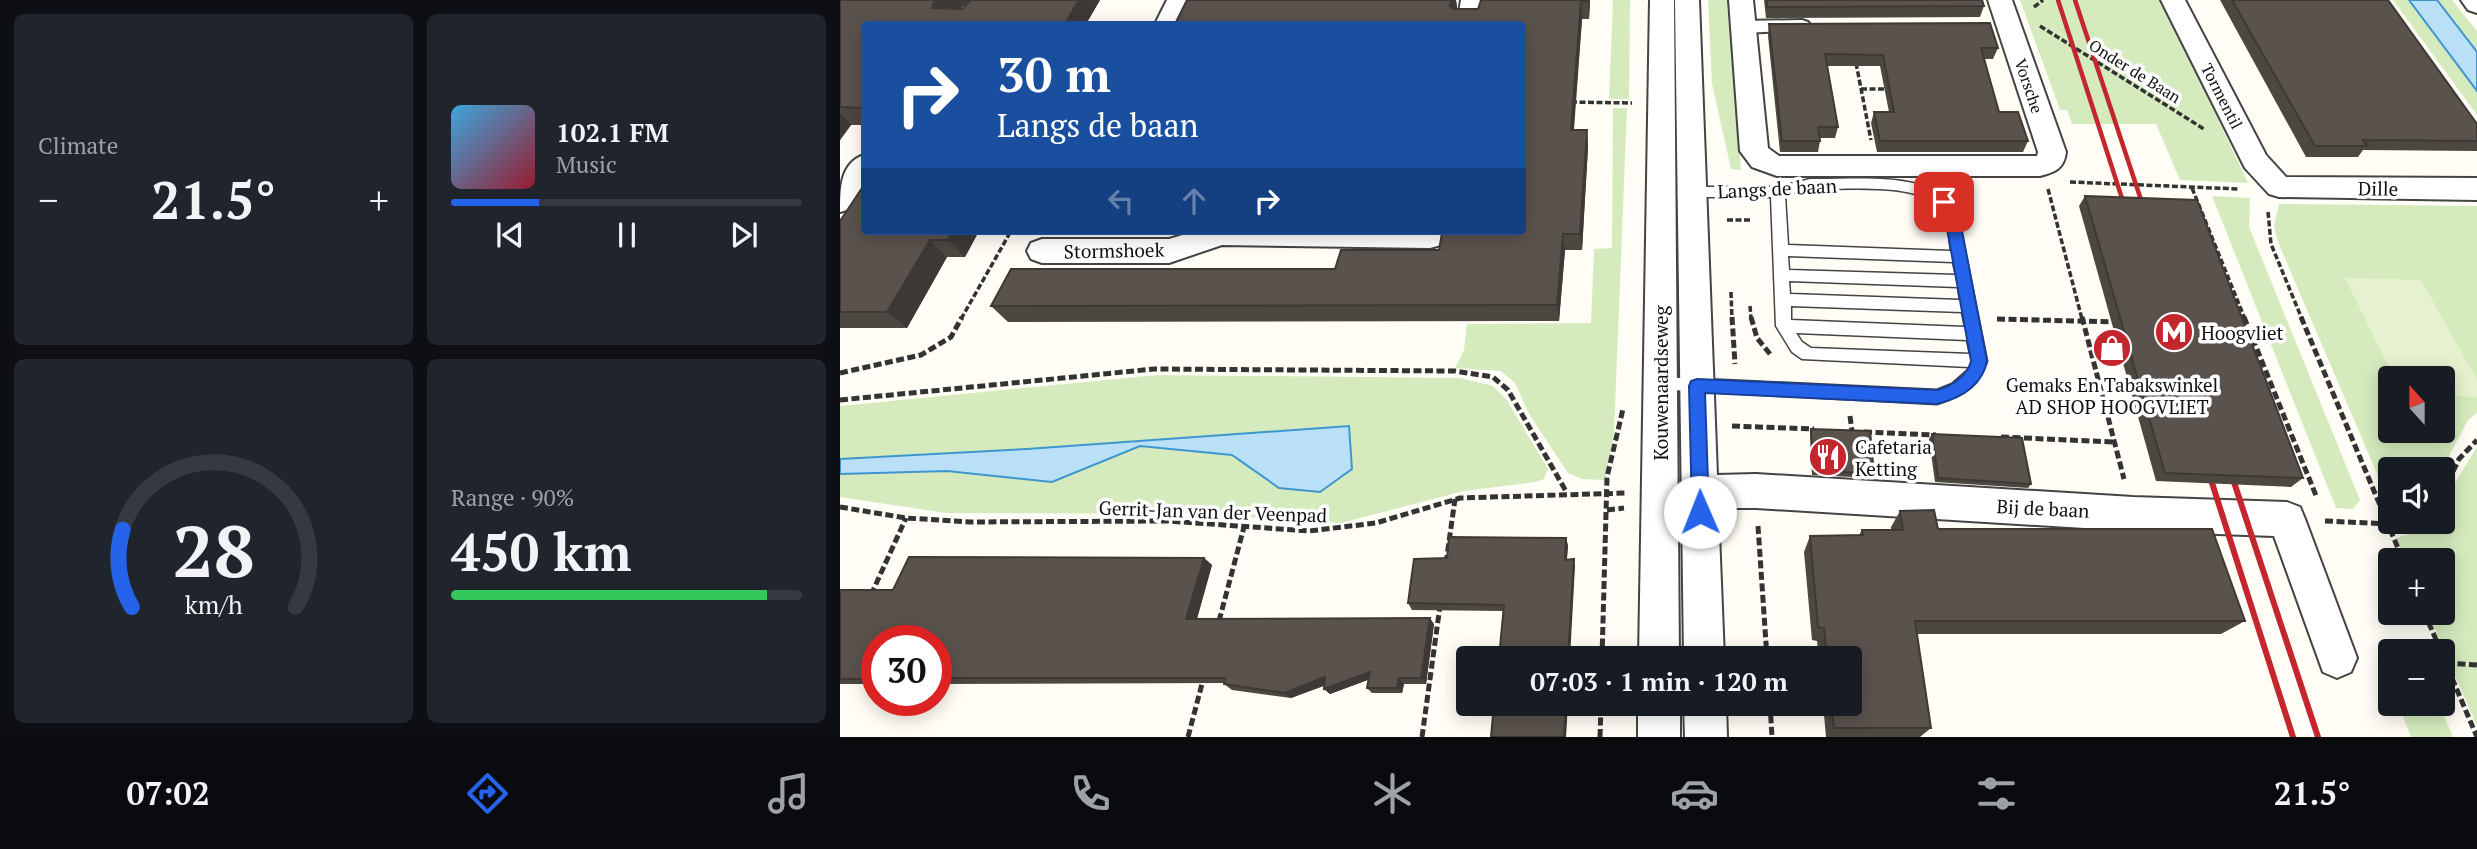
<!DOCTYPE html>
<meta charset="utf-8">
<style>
:root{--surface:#171b24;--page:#20242c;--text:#f1f3f6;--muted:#9ea1a6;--line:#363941;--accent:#2563eb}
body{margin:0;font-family:"PT Serif",serif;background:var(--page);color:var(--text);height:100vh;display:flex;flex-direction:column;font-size:26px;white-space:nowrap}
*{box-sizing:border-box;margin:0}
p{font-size:23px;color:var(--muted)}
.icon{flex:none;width:38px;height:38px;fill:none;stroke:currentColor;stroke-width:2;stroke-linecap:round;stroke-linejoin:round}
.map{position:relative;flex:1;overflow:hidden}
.sheet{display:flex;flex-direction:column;gap:14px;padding:14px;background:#0d0f14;width:840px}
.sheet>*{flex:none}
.banner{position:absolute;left:21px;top:21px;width:665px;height:214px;border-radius:7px;box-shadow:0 4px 18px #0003;background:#1a4fa0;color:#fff;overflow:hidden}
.needle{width:46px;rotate:339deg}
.fabs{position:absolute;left:1538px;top:366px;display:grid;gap:14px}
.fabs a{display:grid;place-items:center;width:77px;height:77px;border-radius:7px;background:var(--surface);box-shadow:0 4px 18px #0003;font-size:35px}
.speed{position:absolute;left:21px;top:625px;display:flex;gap:14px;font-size:35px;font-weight:700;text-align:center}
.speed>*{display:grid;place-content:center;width:91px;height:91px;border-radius:50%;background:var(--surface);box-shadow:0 4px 18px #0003;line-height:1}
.speed .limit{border:10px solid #d22;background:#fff;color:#111}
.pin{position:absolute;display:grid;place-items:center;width:60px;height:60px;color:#fff;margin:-30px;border-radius:14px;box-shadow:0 4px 10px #0006}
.me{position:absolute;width:77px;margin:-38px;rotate:359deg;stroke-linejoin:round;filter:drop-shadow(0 0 5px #0008)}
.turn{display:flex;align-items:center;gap:24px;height:147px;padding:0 21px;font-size:32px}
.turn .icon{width:91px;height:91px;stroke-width:2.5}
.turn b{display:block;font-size:49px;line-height:60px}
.lanes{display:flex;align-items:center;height:66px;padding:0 21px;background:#0003;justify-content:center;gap:35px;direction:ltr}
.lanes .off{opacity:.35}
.big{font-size:52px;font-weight:600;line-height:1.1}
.sheet .card{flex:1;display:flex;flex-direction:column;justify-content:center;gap:10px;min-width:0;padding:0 24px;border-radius:10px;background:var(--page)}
.sheet .dial{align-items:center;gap:0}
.dial svg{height:182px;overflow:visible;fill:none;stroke:var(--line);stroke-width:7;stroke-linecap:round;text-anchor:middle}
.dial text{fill:var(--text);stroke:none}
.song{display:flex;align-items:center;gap:21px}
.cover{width:84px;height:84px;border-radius:10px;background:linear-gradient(135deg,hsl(200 70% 55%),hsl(350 70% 35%))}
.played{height:7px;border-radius:4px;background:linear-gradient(90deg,var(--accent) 25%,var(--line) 25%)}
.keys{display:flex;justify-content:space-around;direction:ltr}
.heat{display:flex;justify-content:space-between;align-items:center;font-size:38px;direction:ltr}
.charge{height:10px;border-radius:5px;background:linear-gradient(90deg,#34c759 90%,var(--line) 0)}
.sheet .tiles{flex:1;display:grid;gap:14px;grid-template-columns:repeat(2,1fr)}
.trip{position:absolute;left:616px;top:646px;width:406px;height:70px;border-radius:7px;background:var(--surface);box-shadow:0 4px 18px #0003;font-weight:600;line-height:70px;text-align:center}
.dock{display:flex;height:112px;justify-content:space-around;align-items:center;background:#090b0e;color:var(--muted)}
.dock .icon{width:49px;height:49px}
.dock .on{color:var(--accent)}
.dock b{font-size:32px;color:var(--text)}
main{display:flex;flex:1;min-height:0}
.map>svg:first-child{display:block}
.green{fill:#d5ebbd;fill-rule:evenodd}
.pitch{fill:#e6f2cf}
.water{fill:#b9e0f7;stroke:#3f96cf;stroke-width:2}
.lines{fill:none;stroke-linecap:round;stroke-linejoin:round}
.service-casing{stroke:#444;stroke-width:3}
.pedestrian-casing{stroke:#444;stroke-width:4}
.minor-casing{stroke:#444;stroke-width:4}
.path-far1{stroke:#333;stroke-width:3.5;stroke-dasharray:6 2.5;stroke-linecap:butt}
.path{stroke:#333;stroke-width:5;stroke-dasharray:8 3.5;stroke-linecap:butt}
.service{fill:#fff;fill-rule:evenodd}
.pedestrian{fill:#fff;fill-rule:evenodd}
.minor{fill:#fff;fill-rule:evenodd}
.rail-far1{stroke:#c4262e;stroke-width:4.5}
.rail{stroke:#c4262e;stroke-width:6}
.wall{fill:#4d4742}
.shaded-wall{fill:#3f3936}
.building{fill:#5a524d;stroke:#3f3936;stroke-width:2}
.route{fill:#2563eb;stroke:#184099;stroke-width:2}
.labels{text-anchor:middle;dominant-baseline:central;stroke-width:7;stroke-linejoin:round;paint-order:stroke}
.far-street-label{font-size:16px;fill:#111;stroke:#fff}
.street-label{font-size:19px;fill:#111;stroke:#fff}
.poi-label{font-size:19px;fill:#111;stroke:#fff;text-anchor:start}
</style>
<main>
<section class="sheet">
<div class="tiles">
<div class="card"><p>Climate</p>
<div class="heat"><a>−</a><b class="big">21.5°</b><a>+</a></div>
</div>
<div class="card">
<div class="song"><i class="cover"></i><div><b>102.1 FM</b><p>Music</p></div></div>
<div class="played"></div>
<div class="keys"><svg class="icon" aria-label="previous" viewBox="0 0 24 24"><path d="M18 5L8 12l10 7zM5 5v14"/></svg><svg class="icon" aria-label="pause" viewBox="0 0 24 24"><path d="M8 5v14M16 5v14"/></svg><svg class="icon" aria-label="next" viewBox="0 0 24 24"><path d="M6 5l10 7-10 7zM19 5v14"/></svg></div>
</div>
<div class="card dial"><svg viewBox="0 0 100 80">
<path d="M14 69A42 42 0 1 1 86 69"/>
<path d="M14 69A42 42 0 0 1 10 35" stroke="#2563eb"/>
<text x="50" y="56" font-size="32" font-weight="700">28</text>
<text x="50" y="72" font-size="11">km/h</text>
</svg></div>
<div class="card"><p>Range · 90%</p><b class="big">450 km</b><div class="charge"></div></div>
</div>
</section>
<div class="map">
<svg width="1637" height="737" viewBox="0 0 1637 737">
<rect width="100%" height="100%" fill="#fffdf5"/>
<g class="green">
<polygon points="773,0 790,0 789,99 769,99"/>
<polygon points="868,0 887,0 901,170 891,169 872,84"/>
<polygon points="1180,0 1322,0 1408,183 1340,180 1316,124 1232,124 1227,110 1220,110"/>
<polygon points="1553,0 1569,0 1637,91 1637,115"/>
<polygon points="1597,0 1612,0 1637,31 1637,52"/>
<polygon points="773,108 787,108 774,433 765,480 741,479 728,473 689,414 675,383 661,371 615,368 624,350 627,324 751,323 754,249 772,248"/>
<polygon points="1372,196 1410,198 1409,227 1520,500 1513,509 1496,508"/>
<path d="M 1439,204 L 1637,206 L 1637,413 L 1628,420 L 1602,469 L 1550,469 L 1550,504 L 1438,242 L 1434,226 ZM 1550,378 L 1603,378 L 1603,430 L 1550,430 Z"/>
<polygon points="317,375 620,378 653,386 666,399 708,469 704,479 695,482 624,491 501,523 353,514 106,513 0,497 0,474 107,471 212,482 300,446 392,455 439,488 512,469 508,426 187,449 0,459 0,406"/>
<polygon points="1637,447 1637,726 1588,613 1603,612 1603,560 1566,560 1557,538 1587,528 1591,522 1603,522 1603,502"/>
<polygon points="1558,704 1599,704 1613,737 1571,737"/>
</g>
<polygon class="pitch" points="1505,278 1581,280 1637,380 1637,397 1603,396 1603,378 1554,378"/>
<g class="water">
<polygon points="1569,0 1597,0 1637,52 1637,91"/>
<polygon points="509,426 512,469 480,492 439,488 392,455 300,446 212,482 107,471 0,474 0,459 187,449"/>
</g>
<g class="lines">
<g class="service-casing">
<path id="service" d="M 970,179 C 1015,180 1084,170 1116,206 L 1147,361 C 1139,386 1121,396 1097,404 L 814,389 L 812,384 L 814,379 L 820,377 L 1097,390 L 1112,384 L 1128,370 L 1129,367 L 962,359 L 952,352 L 936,326 L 931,197 L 844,197 L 837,192 L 844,187 L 938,187 ZM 970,189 C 1003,190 1080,181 1102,209 C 1109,218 1109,239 1111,251 L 948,245 L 945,195 ZM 948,256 L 1113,262 L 1116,275 L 949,270 ZM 949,281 L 1118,287 L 1120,300 L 950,294 ZM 951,306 L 1122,312 L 1125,327 L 951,320 ZM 956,333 L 1127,340 L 1130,354 L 971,348 L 962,342 Z"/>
</g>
<g class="pedestrian-casing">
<polygon id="pedestrian" points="962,20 968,22 971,26 968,30 903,33 894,27 903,21"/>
</g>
<g class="minor-casing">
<g id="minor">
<polygon points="327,0 351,0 339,24 315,24"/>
<polygon points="621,0 645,0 641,24 617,24"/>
<polygon points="810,0 834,0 839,658 799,658"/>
<polygon points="835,0 859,0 877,475 916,474 1293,497 1447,502 1460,507 1465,519 1517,658 1511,672 1497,678 1483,672 1434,536 1293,531 916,508 878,508 884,658 844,658"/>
<path d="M 889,0 L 913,0 L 928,148 L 939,156 L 1197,156 L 1198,152 L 1148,0 L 1172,0 L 1226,152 C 1224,169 1215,172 1200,176 L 937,176 L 912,167 L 900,151 Z"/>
<polygon points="1321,0 1345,0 1426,155 1446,177 1637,178 1637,200 1439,197 1429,194 1405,168"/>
<polygon points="1621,0 1637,0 1637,13 1628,10"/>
<path d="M 24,155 L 24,187 L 10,209 L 0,212 C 0,189 0,163 24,155 Z"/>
<polygon points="356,231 606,231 601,245 590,248 382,245 329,263 202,263 191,259 187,251 191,243 202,239 329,239"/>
<rect x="798" y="704" width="42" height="33"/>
<polygon points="844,704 886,704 887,737 845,737"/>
</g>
</g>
<g class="path-far1">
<polyline points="1194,7 1203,0"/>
<polyline points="1200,26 1364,129"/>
<polyline points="1016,63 1031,140"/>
<polyline points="1021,89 1050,89"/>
<polyline points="731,102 792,103"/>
<polyline points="1230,182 1399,189"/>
<polyline points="1352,188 1405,319"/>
<polyline points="1208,189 1242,319"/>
<polyline points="1428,212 1431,244 1462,319"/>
<polyline points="887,220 910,220"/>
<polyline points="891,292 892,319"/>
<polyline points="910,306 911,319"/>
<polyline points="121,319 171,231"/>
</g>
<g class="path">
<polyline points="892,317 895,364"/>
<polyline points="911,317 917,338 930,354"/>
<polyline points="1242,317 1284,479"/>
<polyline points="1404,317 1477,498"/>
<polyline points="1461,317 1563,560"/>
<polyline points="1157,319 1277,322"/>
<polyline points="0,373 81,355 111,337 122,317"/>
<polyline points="0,400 314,369 615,371 653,377 668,390 727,493"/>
<polyline points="1010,416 1012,431"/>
<polyline points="892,426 974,429"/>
<polyline points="1024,432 1096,435"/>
<polyline points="1161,437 1274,442"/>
<polyline points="1603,492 1619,459 1637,440"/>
<polyline points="0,507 66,518 130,522 328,521 469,531 536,523 620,498 786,493"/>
<polyline points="767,510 784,508"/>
<polyline points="1485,521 1573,525 1582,522"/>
<polyline points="918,526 927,658"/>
<polyline points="606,563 615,499"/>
<polyline points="31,595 66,518"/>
<polyline points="1584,612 1601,651"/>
<polyline points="379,621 404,527"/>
<polyline points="1603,657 1637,737"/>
<polyline points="762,658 767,477 783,409"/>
<polyline points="1606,663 1637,665"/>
<polyline points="930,704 932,737"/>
<polyline points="348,737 363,680"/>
<polyline points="582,737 600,606"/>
<polyline points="760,737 761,704"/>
</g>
<use href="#service" class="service"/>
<use href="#pedestrian" class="pedestrian"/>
<use href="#minor" class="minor"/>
<g class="rail-far1">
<polyline points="1218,0 1288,217"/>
<polyline points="1235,0 1306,215"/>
</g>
<g class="rail">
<polyline points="1366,464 1453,737"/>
<polyline points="1388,464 1478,737"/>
</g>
</g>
<g class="wall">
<polygon points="0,0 131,0 120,9 122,9 131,0 260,0 246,24 24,24 24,125 11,125 0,140"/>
<polygon points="347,0 616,0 617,9 638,9 750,0 749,19 742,19 734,130 747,130 748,147 742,250 725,250 719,321 168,322 151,306 495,269 599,250 620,233 682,24 335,24"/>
<polygon points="924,0 1142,0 1144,6 1140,17 926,18"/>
<polygon points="1380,0 1548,0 1637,124 1637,151 1523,150 1518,157 1466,157"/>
<polygon points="929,24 1158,48 1153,59 1144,59 1159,112 1188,141 1183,152 1037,152 1031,123 1034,112 1049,112 1040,66 987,66 998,127 995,138 980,138 980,141 978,152 940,152 928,36"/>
<polygon points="1245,196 1463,478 1451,487 1316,481 1239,206"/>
<polygon points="0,221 24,231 139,231 125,257 107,257 67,328 0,328"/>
<polygon points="971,429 1034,474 1032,478 972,475 970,433"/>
<polygon points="1092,434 1191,484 1188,488 1095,482 1089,439"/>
<polygon points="1060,511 1098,529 1405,621 1381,634 1077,634 1091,728 1080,737 986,737 983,704 1010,704 1010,658 979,658 977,641 972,640 964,552 970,536 1019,535 1022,530 1051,530 1051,527"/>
<polygon points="728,545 727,560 735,566 663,611 572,610 568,603 607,558"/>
<polygon points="364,558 372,565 357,619 594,624 586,684 564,684 562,693 532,693 527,688 528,680 490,694 484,689 484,685 451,698 392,690 384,684 384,683 96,684 96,640 37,640 37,684 0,684 0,590 53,590"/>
</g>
<g class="shaded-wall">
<polygon points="95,0 131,0 109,16 92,8"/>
<polygon points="239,0 260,0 246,24 225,24"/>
<polygon points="611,0 616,0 617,7 614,24 610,6"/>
<polygon points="748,0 750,0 749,19"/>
<polygon points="741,1 742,19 732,147 731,130"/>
<polygon points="0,113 11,125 0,140"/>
<polygon points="747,130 748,147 742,250 740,234"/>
<polygon points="113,231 139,231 125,257 108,240"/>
<polygon points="723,234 725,250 719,321 717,305"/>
<polygon points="90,240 107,257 67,328 47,312"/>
<polygon points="726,538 728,545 726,567 725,560"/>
<polygon points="364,558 372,565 355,625 346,619"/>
<polygon points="734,559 735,566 730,658 728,658"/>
<polygon points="590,618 594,624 586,684 581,678"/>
<polygon points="530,672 535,677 490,694 484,689"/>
<polygon points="485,677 492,683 451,698 444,693"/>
<polygon points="559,678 564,684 562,693 557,688"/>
<polygon points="726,704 728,704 726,737 724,737"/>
</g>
<g class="building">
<polygon points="0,0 95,0 92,8 122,9 131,0 239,0 225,24 24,24 24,108 0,107"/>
<polygon points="347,0 611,0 610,6 613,9 638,9 641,0 748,0 748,1 741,1 731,130 747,130 740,234 723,234 717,305 151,306 171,269 495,269 501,250 599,250 602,233 620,233 620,231 682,231 682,24 335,24"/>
<polygon points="927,0 1142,0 1144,6 927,7"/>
<polygon points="1392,0 1548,0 1637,124 1637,141 1523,140 1527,146 1475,146"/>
<polygon points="1150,23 1158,48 1141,48 1159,112 1178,112 1188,141 1040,141 1034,112 1054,112 1043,55 985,54 998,127 978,127 980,141 942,141 929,24"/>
<polygon points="24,185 24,231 113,231 108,240 90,240 47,312 0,312 0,221"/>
<polygon points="1245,196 1357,200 1463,478 1325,473"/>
<polygon points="971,429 1030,431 1034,474 973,470"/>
<polygon points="1092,434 1182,438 1191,484 1098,478"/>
<polygon points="1094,510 1098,529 1372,529 1405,621 1075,621 1091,728 994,728 991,704 1010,704 1010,658 987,658 984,628 978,627 970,536 1023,535 1022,530 1063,530 1060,511"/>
<polygon points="609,537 726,538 725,560 734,559 728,658 659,658 664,605 568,603 574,559 607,558"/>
<polygon points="69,557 364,558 346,619 590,618 581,678 559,678 557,688 527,688 530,672 484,689 485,677 444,693 384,684 385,678 96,678 96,640 37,640 37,679 0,679 0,590 53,590"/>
<polygon points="654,704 726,704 724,737 651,737"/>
</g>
<path class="route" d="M 1104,197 L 1109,199 L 1118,210 L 1147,361 C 1142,386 1121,398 1097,404 L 865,393 L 869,512 L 867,518 L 860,520 L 854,518 L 852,512 L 849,386 L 851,381 L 857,379 L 1097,390 C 1111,387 1128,375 1131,361 L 1104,212 L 1097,202 Z"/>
<defs>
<g id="metro-disc" transform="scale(2.0125)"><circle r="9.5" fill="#c4262e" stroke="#fff"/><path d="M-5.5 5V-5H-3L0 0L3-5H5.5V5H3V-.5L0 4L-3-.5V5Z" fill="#fff"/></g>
<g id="shop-disc" transform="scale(2.0125)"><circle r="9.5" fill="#c4262e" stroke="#fff"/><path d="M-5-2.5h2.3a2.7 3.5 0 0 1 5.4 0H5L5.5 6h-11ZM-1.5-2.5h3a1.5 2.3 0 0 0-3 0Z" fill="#fff"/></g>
<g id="restaurant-disc" transform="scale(2.0125)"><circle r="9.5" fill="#c4262e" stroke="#fff"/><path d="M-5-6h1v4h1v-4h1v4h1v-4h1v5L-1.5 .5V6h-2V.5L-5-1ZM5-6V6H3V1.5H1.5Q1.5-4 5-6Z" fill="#fff"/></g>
</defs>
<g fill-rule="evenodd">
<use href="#metro-disc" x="1334" y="332"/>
<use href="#shop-disc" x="1272" y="348"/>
<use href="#restaurant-disc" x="988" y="457"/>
</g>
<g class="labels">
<g class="far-street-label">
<text transform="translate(1295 71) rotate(32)">Onder de Baan</text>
<text transform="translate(1189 86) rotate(71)">Vorsche</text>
<text transform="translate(1382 96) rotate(63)">Tormentil</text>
</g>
<g class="street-label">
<text transform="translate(937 188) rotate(-3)">Langs de baan</text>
<text transform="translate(1538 188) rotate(1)">Dille</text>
<text transform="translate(274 250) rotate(-1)">Stormshoek</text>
<text transform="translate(820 383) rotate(-90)">Kouwenaardseweg</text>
<text transform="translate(1203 508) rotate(3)">Bij de baan</text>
<text transform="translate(373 511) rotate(2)">Gerrit-Jan van der Veenpad</text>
</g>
<g class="poi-label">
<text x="1361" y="332">Hoogvliet</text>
<text x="1272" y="384" text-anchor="middle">Gemaks En Tabakswinkel<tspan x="1272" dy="22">AD SHOP HOOGVLIET</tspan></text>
<text x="1015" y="446">Cafetaria<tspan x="1015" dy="22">Ketting</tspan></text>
</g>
</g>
</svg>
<div class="fabs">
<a><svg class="needle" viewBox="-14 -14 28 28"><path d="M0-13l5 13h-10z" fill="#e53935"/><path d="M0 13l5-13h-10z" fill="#9ea1a6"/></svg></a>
<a><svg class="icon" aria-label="sound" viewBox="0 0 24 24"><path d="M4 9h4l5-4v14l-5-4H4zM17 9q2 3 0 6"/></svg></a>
<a>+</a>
<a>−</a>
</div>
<div class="speed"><div class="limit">30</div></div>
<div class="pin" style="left:1104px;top:202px;background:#d93025"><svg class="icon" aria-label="arrive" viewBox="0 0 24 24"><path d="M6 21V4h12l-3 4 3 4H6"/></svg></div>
<svg class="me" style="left:860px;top:512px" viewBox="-20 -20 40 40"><circle r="19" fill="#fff"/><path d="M0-13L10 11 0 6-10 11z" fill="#2563eb"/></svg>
<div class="trip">07:03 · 1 min · 120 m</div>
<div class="banner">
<div class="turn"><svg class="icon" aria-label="right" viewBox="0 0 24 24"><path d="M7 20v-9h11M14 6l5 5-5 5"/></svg><div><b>30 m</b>Langs de baan</div></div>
<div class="lanes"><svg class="icon off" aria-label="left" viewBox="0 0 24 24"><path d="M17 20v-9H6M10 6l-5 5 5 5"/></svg><svg class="icon off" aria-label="ahead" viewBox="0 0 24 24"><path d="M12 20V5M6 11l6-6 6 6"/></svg><svg class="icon" aria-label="right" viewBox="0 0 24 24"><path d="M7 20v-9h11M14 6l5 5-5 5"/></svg></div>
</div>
</div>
</main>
<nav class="dock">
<b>07:02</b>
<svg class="icon on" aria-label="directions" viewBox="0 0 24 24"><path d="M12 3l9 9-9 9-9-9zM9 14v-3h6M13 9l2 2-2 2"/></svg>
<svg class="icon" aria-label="music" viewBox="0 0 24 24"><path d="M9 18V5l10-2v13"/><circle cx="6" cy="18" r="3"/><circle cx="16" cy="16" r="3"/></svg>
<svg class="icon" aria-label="phone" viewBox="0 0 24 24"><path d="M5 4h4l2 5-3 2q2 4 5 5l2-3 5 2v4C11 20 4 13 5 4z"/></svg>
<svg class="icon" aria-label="climate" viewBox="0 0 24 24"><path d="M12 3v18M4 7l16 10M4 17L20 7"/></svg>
<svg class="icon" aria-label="car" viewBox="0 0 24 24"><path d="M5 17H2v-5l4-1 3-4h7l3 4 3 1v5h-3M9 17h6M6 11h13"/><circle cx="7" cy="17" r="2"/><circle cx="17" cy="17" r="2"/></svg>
<svg class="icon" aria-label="filters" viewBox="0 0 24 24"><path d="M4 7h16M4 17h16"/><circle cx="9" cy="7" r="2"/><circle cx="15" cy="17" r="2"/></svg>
<b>21.5°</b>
</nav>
